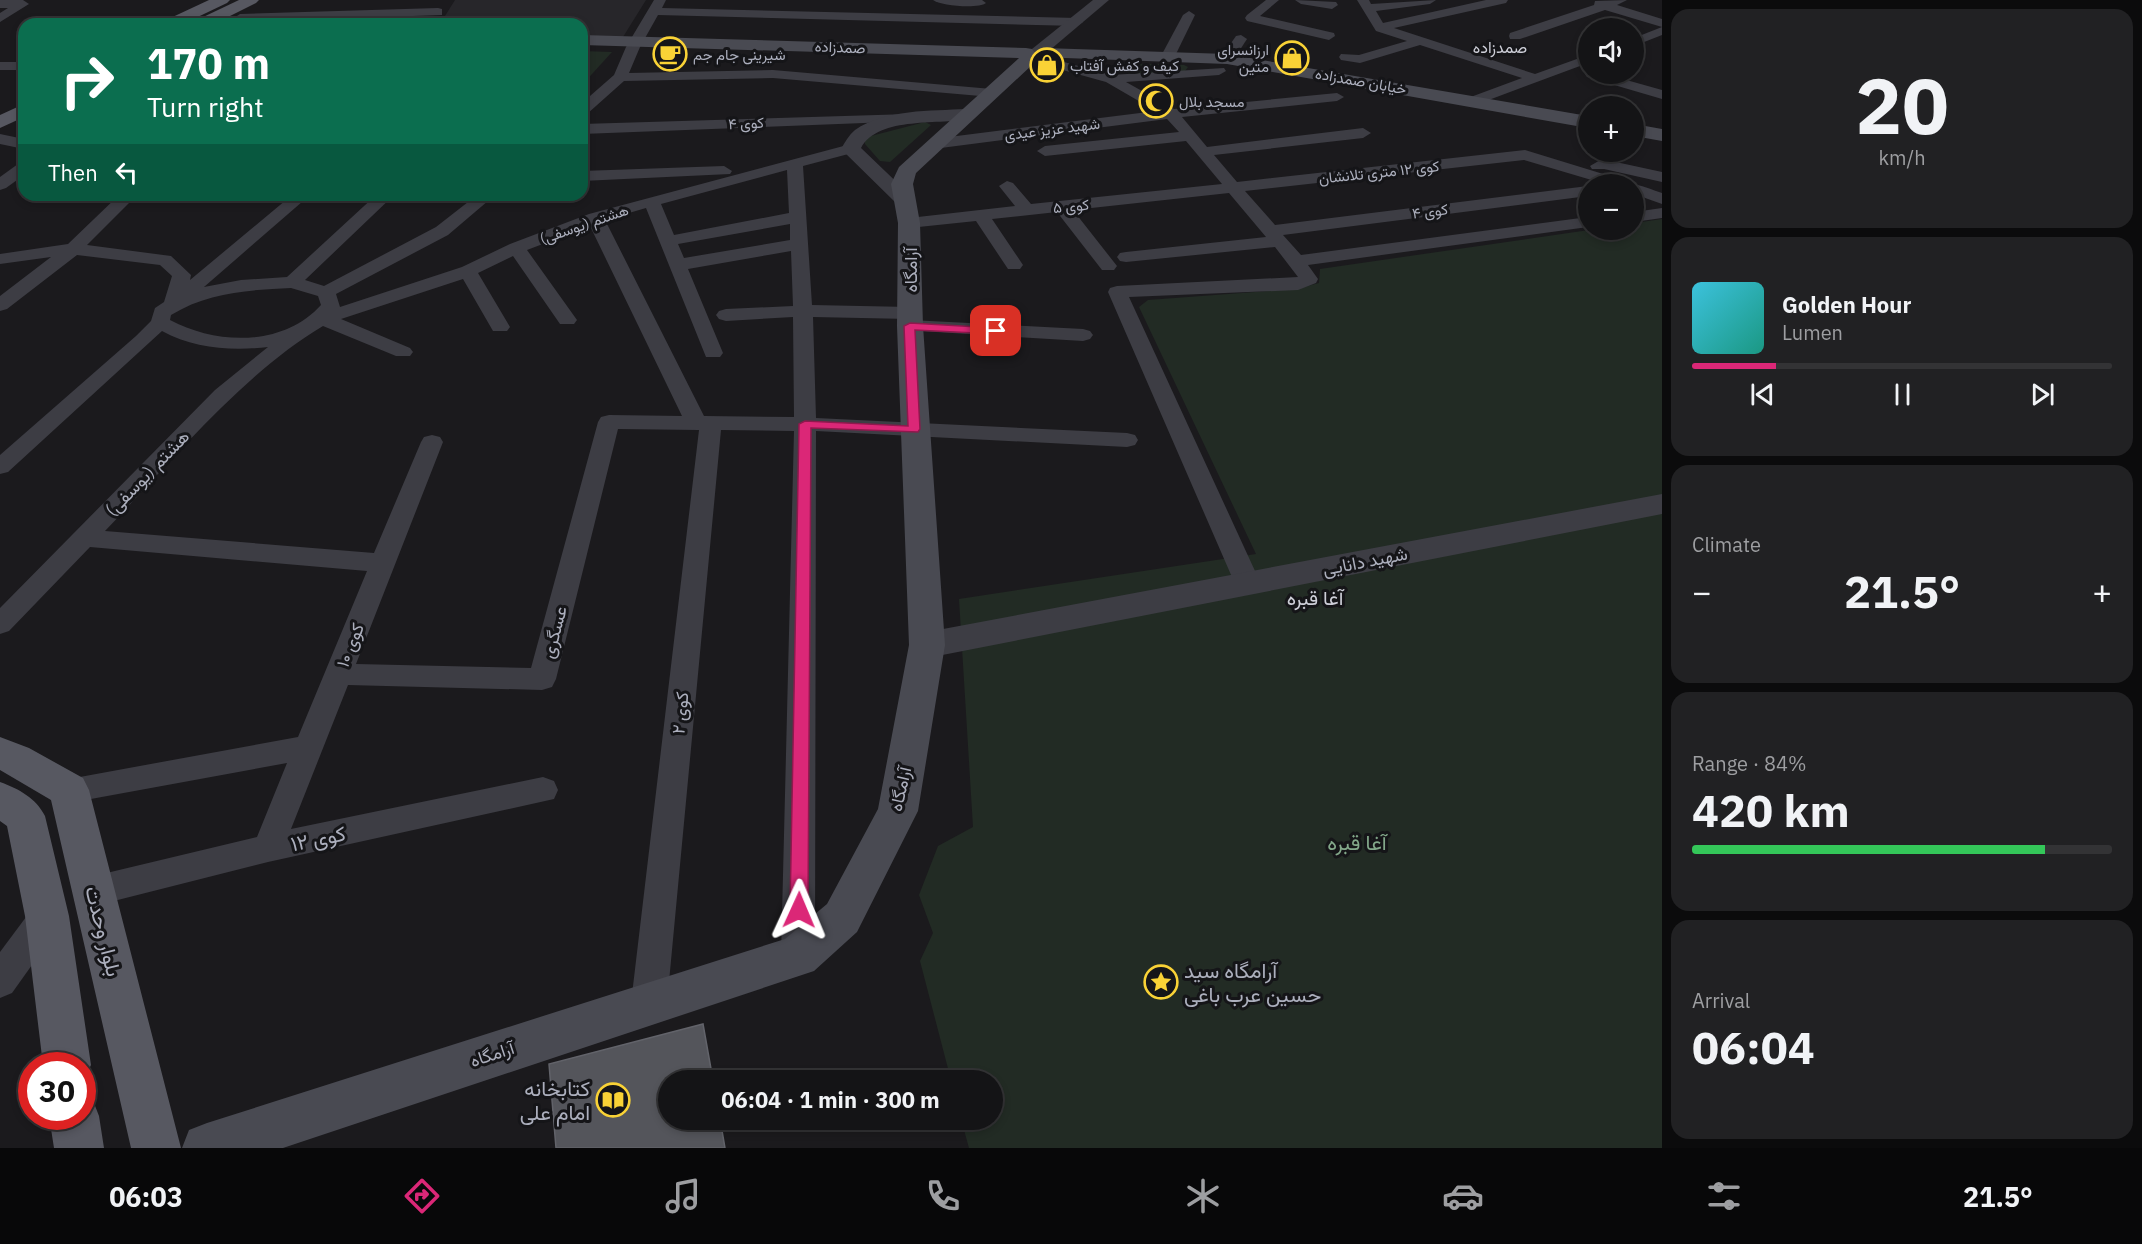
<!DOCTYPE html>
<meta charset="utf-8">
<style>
:root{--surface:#141416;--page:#212123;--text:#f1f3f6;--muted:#9d9ea1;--line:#333335;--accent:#db2777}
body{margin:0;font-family:"IBM Plex Sans",Vazirmatn,sans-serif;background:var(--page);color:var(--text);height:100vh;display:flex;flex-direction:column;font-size:22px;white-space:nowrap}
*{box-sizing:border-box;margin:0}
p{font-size:20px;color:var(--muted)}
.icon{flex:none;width:33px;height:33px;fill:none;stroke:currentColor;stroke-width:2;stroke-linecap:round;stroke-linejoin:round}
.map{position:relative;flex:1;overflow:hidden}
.sheet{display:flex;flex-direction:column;gap:9px;padding:9px;background:#0b0b0c;width:480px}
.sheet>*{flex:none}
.top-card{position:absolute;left:18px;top:18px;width:570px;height:183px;border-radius:18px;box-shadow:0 3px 9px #0003,0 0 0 2px var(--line);background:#0b6e4f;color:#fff;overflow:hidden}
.controls{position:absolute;left:1578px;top:18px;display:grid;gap:12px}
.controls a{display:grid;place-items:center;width:66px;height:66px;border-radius:50%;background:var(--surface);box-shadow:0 3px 9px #0003,0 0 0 2px var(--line);font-size:30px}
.speed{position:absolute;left:18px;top:1052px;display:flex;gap:12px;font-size:30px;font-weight:700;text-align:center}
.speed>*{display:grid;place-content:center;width:78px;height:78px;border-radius:50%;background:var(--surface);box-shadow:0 3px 9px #0003,0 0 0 2px var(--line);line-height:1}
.speed .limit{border:9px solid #d22;background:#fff;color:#111}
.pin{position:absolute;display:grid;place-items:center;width:51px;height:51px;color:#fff;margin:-26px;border-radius:12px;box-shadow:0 3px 9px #0006}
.me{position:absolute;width:66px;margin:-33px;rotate:1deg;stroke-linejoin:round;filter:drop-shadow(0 0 4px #0008)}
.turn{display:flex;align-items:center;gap:21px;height:126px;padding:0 30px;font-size:27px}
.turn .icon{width:78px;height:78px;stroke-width:2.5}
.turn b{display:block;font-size:42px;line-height:51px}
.then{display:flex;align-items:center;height:57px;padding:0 30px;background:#0003;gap:12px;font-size:22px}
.big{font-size:45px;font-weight:700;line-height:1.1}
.sheet .widget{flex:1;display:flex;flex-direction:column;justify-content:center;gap:9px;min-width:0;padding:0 21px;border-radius:18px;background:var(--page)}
.sheet .dial{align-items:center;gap:0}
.dial b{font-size:78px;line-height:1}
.song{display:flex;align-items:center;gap:18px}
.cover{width:72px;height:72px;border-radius:9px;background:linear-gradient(135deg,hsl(190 70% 55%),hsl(170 70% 35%))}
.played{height:6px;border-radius:3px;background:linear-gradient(90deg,var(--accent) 20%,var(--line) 20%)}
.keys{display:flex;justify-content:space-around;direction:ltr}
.heat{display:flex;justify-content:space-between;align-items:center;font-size:33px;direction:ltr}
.charge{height:9px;border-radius:4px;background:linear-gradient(90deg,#34c759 84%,var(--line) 0)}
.trip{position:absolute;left:658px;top:1070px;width:345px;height:60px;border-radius:30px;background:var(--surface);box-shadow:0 3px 9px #0003,0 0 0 2px var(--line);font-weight:700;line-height:60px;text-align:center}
.menu{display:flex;height:96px;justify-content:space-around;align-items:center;background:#080809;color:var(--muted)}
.menu .icon{width:42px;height:42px}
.menu .current{color:var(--accent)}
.menu b{font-size:27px;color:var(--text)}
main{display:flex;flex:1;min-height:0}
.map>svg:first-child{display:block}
.built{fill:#27262a}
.green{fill:#222b24}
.building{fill:#54555b;stroke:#62636a;stroke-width:1.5}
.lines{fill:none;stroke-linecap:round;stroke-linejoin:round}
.minor{fill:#3d3d44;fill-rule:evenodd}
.tertiary{fill:#3d3d44;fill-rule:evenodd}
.secondary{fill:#494a52;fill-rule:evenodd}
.primary{fill:#575861;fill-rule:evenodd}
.route{fill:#db2777;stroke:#8e194d;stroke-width:1.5}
.labels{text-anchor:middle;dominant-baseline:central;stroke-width:6;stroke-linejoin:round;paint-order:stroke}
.far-street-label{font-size:15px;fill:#acafbd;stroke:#151518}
.far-poi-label{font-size:15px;fill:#acafbd;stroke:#151518;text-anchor:start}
.far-neighbourhood-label{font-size:16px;fill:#cecfd8;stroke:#151518}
.street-label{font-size:18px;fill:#acafbd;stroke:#151518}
.neighbourhood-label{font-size:20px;fill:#cecfd8;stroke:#151518}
.near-street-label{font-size:21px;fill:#acafbd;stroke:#151518}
.near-park-label{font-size:21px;fill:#83a88a;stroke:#151518}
.near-poi-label{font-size:21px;fill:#acafbd;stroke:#151518;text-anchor:start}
</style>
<main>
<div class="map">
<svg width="1662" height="1148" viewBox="0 0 1662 1148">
<rect width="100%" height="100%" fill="#1b1a1d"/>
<polygon class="built" points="455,0 646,0 623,37 582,36 582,24 440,24"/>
<g class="green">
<polygon points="582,51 612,52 582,85"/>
<polygon points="1117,63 1184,65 1188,67 1185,71 1130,75"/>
<polygon points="925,122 931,125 890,162 880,161 865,144 865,140 871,136"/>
<polygon points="1662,219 1662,1148 969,1148 961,1119 993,1119 993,1080 951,1080 920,961 933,933 919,895 938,846 973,827 959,599 1256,554 1139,307 1148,300 1296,289 1319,283 1320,269 1589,230 1634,230 1634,223"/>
</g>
<polygon class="building" points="703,1024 713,1080 669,1080 669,1119 720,1119 725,1148 556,1148 549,1064"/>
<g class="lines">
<g class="minor">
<polygon points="0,0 23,0 29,4 0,22 0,13 8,8 0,8"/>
<polygon points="654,0 666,0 662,8 1077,18 1083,22 1077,26 658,15 640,47 629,73 773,70 992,89 999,93 992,97 773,78 624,81 587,114 582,115 582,103 614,75 626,47"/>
<path d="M 933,0 L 982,0 L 986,3 C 979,9 940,6 933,0 Z"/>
<polygon points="1266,0 1279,0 1260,16 1334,33 1335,36 1329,40 1247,21 1245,18 1247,15"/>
<polygon points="1295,0 1336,2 1338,5 1332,9 1301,4"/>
<polygon points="1357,0 1369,0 1371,4 1436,0 1430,4 1376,11 1383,23 1486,0 1508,0 1506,3 1394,28 1535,74 1588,55 1588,63 1478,104 1468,104 1466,101 1468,98 1522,78 1420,45 1360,63 1341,60 1339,57 1341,54 1359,55 1407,41 1376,31"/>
<polygon points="1627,0 1617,5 1662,19 1662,27 1605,10 1520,39 1510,39 1509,36 1510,33 1594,5 1595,1"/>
<polygon points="438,8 442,9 442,15 240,22 234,18 240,14"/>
<polygon points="1189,11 1195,15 1175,56 1168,60 1163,59 1161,56 1183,15"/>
<polygon points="1662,27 1662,35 1634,46 1634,38"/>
<polygon points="1241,35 1247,39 1232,62 1222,62 1220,59 1222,56 1236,36"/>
<polygon points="1046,57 1111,75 1224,68 1226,71 1219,75 1126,82 1174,109 1337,93 1344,97 1337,101 1182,117 1207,147 1363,128 1371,133 1363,138 1214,155 1237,182 1525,150 1626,181 1628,184 1605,184 1524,160 1245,191 1275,225 1588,186 1588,196 1283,235 1301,255 1588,217 1588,227 1308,265 1318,279 1316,283 1298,290 1129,297 1261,584 1257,590 1248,593 1239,590 1235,584 1108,292 1110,288 1117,286 1298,277 1275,247 1126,262 1120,261 1117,257 1120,253 1126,252 1266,237 1229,193 1073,210 1117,266 1114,270 1102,270 1057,212 992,219 1023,265 1020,269 1008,269 976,221 909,228 903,227 900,223 903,219 909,218 1015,206 999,186 1007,181 1013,183 1031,204 1222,184 1186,141 1045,156 1037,151 1045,146 1179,132 1167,119 933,149 928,147 925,144 933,139 1156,111 1106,82 1041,64 1039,61"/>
<rect x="0" y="62" width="24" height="8"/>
<polygon points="1588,71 1588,74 1605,74 1662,90 1662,99 1587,77 1585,74"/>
<polygon points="910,114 917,118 915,121 582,134 582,124"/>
<polygon points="0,134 24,139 24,149 0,144"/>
<path d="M 851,144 L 859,149 L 856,152 L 803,166 L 812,305 L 910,307 L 917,309 L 920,313 L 917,317 L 910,319 L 813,317 L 816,418 L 1127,433 L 1135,435 L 1138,440 L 1135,445 L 1127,447 L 816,431 L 815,956 L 810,968 L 798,973 L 786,968 L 781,956 L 794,431 L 721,430 L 667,1003 L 662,1015 L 649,1021 L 636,1015 L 631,1003 L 699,430 L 618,429 L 556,679 L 552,687 L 542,690 L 348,685 L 291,829 L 543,777 L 554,781 L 558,790 L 554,799 L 268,862 L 94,906 L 82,902 L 78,891 L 82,880 L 94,876 L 257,837 L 287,763 L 69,803 L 58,799 L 54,790 L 58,781 L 298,737 L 367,571 L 90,547 L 9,631 L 0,634 L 0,608 L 215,390 L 268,347 C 233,351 194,349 162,331 L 8,472 L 0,474 L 0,455 L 136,336 L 151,321 L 155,308 L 164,302 L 172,276 L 160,265 L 77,255 L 7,309 L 0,311 L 0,296 L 51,257 L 0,264 L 0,254 L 68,244 L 119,195 L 137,195 L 87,245 L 171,256 L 191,275 L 190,280 L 292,195 L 310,195 L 204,287 L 241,280 L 287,277 L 376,195 L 394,195 L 305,280 L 324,286 L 436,227 L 477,195 L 495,195 L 448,235 L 336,294 L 340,307 L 462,267 L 510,244 L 589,214 ZM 787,170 L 789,213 L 674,235 L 661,204 ZM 646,208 L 706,357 L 720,357 L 723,353 L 688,269 L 791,251 L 793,306 L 726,309 L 719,311 L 716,315 L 719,319 L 726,321 L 793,317 L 794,417 L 704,416 L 605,220 ZM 790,224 L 790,240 L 684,258 L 678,244 ZM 590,226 L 682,416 L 609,415 L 601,417 L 598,422 L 531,668 L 356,664 L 443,442 L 440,437 L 432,435 L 424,437 L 421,442 L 374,553 L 105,531 C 170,463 242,374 323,326 L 396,356 L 410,356 L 413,352 L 410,348 L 341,319 L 463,279 L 493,331 L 507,331 L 510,327 L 478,273 L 513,256 L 560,324 L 574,324 L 577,320 L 527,250 ZM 291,288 L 318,296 L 321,305 C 283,347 217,345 170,320 L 171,315 C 208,292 249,290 291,288 Z"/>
<polygon points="1602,159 1662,172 1662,182 1604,169 1592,169 1590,166"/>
<polygon points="24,162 24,175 6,188 0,190 0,177 18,164"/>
<polygon points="724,166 732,171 730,174 582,181 582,171"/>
<path d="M 1632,184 C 1642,185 1652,190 1662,193 L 1662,204 L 1634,194 Z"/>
<polygon points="1662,208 1662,218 1634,222 1634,212"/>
<polygon points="910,320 1083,329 1090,331 1093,335 1090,339 1083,341 903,330 900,326 903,322"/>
<polygon points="47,900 59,905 64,916 59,927 12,993 0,998 0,952 35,905"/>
</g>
<g class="tertiary">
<polygon points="1093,0 1109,0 1044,55 1032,55 1030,52 1032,49"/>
<path d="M 966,109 L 972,110 L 975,114 L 972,118 C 941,126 879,115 861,148 L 910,195 L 913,199 L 910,203 L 903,205 L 896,203 L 841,149 C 845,142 849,135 855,130 C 885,109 931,111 966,109 Z"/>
<polygon points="1662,494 1662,514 927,658 915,654 910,645 915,636 927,632"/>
</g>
<g class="secondary">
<polygon points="582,35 1026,48 1032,49 1035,53 1031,57 1035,61 1032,65 916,173 913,184 920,223 923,326 945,645 918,811 857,932 814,971 283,1148 182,1148 189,1130 207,1123 785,939 827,904 878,809 909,645 897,326 898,223 891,184 899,167 1019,58 582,45"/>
<polygon points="1044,48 1227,54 1588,116 1588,128 1227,64 1038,57 1035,53 1038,49"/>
<polygon points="1634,124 1662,129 1662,141 1634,136"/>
</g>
<g class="primary">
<polygon points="209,0 230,0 227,3 183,24 162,24 164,21"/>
<polygon points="239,0 259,0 256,3 214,24 198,24 197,22 199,19"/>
<polygon points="24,104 24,117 0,128 0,115"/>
<polygon points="0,737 29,748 83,778 89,790 181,1148 131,1148 51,800 0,770"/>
<path d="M 0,782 C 19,789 36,798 45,816 L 69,916 L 91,1065 L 82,1083 L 82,1065 L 43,1065 L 25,916 L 7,826 L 0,821 Z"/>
<polygon points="82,1095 92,1098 99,1116 104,1148 54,1148 49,1116 82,1116"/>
</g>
</g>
<polygon class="route" points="910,323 996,328 1002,331 996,334 915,330 920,429 918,432 811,428 808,910 805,915 799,918 792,915 790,910 799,424 805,421 908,426 904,326"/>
<defs>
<g id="cafe-ring" transform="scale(1.725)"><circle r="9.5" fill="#151518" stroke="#f9d236" stroke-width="1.5"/><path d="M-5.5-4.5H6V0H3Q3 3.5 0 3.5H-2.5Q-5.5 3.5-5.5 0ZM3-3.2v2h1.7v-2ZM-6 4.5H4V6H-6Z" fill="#f9d236"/></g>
<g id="shop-ring" transform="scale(1.725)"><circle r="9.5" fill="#151518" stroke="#f9d236" stroke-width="1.5"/><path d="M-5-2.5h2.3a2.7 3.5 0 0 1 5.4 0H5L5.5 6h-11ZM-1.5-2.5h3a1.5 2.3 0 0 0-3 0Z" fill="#f9d236"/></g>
<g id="mosque-ring" transform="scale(1.725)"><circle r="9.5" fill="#151518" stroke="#f9d236" stroke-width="1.5"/><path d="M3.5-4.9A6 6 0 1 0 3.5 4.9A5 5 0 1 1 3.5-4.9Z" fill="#f9d236"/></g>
<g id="sight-ring" transform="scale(1.725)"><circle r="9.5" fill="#151518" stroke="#f9d236" stroke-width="1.5"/><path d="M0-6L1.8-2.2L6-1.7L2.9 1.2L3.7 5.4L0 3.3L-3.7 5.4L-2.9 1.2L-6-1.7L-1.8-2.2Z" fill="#f9d236"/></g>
<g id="library-ring" transform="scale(1.725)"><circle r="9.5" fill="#151518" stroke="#f9d236" stroke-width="1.5"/><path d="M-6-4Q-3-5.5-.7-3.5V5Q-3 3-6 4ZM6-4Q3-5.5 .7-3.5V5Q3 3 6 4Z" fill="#f9d236"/></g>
</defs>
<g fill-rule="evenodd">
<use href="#cafe-ring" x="670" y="54"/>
<use href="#shop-ring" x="1292" y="58"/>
<use href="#shop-ring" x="1047" y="65"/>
<use href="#mosque-ring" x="1156" y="101"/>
<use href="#sight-ring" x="1161" y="982"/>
<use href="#library-ring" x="613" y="1100"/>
</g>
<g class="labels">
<g class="far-street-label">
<text transform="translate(840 47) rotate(2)">صمدزاده</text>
<text transform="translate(1361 81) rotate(10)">خیابان صمدزاده</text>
<text transform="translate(746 123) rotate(-2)">کوی ۴</text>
<text transform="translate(1052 129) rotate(-7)">شهید عزیز عیدی</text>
<text transform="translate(1379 172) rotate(-6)">کوی ۱۲ متری تلانشان</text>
<text transform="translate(1071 206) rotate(-6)">کوی ۵</text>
<text transform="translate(1430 211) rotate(-7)">کوی ۴</text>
<text transform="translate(584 224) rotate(-19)">هشتم (یوسفی)</text>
</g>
<g class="far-poi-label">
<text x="1269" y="49" text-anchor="end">ارزانسرای<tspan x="1269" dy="17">متین</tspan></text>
<text x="693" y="54">شیرینی جام جم</text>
<text x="1070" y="65">کیف و کفش آفتاب</text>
<text x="1179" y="101">مسجد بلال</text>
</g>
<g class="far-neighbourhood-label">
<text x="1500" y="47">صمدزاده</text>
</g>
<g class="street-label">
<text transform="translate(910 270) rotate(-90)">آرامگاه</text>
<text transform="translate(147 473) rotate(-46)">هشتم (یوسفی)</text>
<text transform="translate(1365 561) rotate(-11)">شهید دانایی</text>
<text transform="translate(554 632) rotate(-75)">عسگری</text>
<text transform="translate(350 645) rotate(-68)">کوی ۱۰</text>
<text transform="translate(680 713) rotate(-84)">کوی ۲</text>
<text transform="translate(900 789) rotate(-77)">آرامگاه</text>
<text transform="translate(492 1054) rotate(-18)">آرامگاه</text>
</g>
<g class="neighbourhood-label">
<text x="1315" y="597">آغا قبره</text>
</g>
<g class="near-street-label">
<text transform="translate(318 838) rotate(-12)">کوی ۱۲</text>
<text transform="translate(104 931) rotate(76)">بلوار وحدت</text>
</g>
<g class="near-park-label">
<text x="1357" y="842">آغا قبره</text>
</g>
<g class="near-poi-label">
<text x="1184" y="970">آرامگاه سید<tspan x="1184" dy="24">حسین عرب باغی</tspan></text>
<text x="590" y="1088" text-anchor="end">کتابخانه<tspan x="590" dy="24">امام علی</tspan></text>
</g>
</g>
</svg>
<div class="controls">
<a><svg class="icon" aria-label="sound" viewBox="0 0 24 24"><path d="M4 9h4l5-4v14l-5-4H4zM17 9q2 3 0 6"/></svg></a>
<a>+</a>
<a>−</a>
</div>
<div class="speed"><div class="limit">30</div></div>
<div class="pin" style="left:996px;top:331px;background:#d93025"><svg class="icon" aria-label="arrive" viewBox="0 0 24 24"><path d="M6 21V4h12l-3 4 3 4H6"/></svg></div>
<svg class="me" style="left:799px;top:910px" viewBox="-20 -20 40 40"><path d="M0-17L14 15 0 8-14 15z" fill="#db2777" stroke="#fff" stroke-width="4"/></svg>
<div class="trip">06:04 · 1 min · 300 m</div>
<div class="top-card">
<div class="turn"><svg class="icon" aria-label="right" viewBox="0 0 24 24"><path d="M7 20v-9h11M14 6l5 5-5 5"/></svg><div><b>170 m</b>Turn right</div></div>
<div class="then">Then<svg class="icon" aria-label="left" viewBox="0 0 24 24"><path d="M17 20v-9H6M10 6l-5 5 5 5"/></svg></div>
</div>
</div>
<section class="sheet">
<div class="widget dial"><b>20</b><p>km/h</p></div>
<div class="widget">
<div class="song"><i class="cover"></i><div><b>Golden Hour</b><p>Lumen</p></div></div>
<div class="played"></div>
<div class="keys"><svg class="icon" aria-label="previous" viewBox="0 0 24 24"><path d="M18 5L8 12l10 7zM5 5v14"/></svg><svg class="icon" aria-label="pause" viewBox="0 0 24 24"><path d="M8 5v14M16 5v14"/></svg><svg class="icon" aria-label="next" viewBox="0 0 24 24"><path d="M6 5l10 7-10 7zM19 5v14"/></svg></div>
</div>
<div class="widget"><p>Climate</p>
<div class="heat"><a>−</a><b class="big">21.5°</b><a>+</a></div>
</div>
<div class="widget"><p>Range · 84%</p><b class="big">420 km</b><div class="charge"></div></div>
<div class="widget"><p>Arrival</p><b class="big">06:04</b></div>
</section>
</main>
<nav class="menu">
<b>06:03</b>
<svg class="icon current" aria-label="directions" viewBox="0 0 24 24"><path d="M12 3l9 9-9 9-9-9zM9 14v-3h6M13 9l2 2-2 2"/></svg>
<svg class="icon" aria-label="music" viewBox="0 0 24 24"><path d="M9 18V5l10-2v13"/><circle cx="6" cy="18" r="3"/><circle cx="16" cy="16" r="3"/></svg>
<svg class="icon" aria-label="phone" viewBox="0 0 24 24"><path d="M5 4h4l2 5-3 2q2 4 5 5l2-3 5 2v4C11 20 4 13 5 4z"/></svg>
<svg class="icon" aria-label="climate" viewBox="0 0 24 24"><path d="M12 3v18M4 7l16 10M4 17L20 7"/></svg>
<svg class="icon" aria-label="car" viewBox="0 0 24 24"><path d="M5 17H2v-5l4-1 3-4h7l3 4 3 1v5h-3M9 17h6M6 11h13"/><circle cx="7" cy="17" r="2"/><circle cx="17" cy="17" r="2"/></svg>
<svg class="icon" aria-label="filters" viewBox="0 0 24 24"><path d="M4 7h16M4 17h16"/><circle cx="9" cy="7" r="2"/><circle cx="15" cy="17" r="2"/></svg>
<b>21.5°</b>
</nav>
